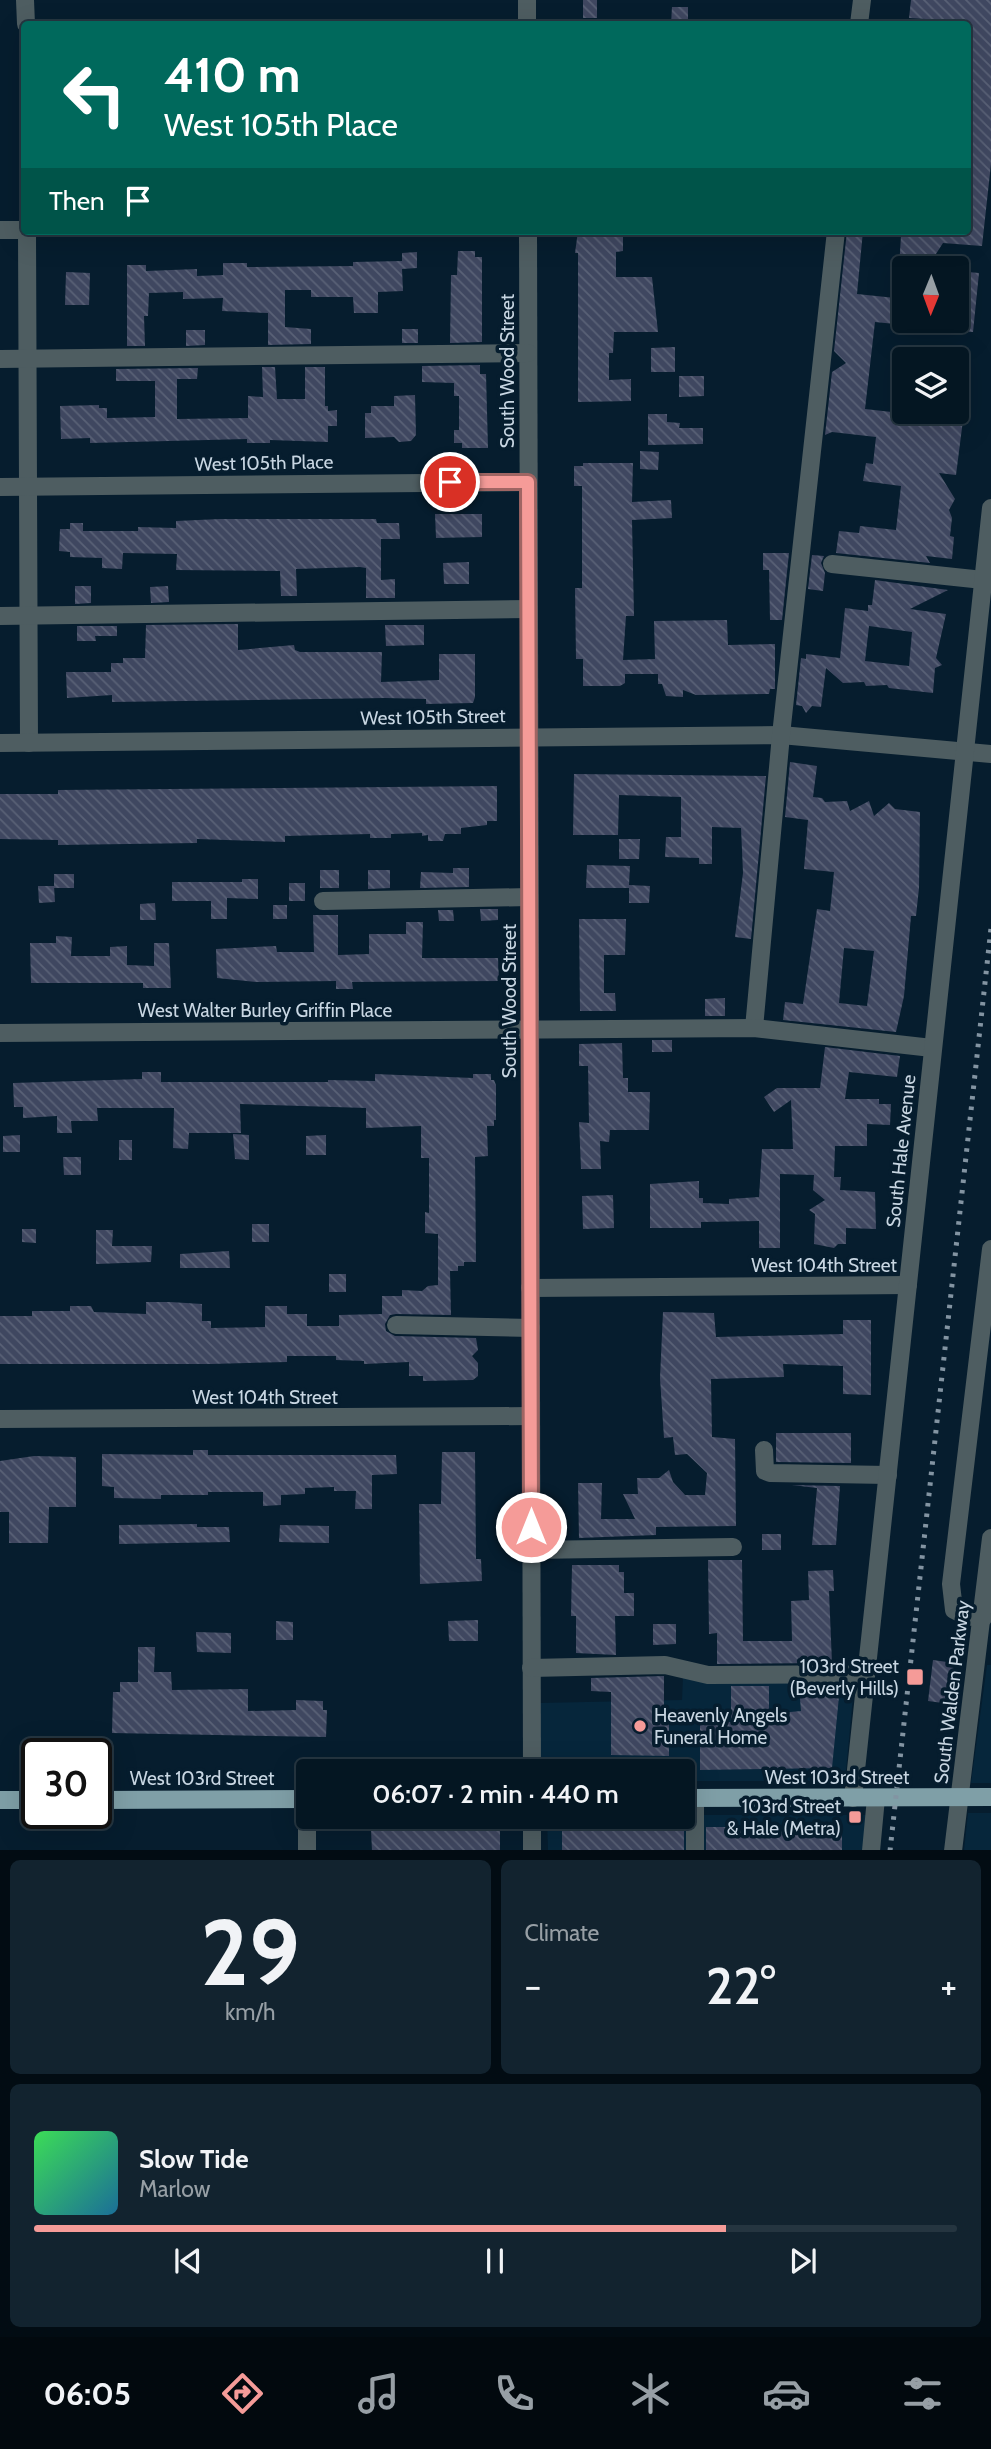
<!DOCTYPE html>
<meta charset="utf-8">
<style>
:root{--surface:#041622;--page:#12232f;--text:#f1f3f6;--muted:#979fa5;--line:#253540;--accent:#f59b98}
body{margin:0;font-family:Cabin,sans-serif;background:var(--page);color:var(--text);height:100vh;display:flex;flex-direction:column;font-size:26px;white-space:nowrap}
*{box-sizing:border-box;margin:0}
p{font-size:23px;color:var(--muted)}
.icon{flex:none;width:38px;height:38px;fill:none;stroke:currentColor;stroke-width:2;stroke-linecap:round;stroke-linejoin:round}
.map{position:relative;height:1850px;overflow:hidden}
.side{display:flex;flex-direction:column;gap:10px;padding:10px;background:#020c13;flex:1}
.side>*{flex:none}
.guide{position:absolute;left:21px;top:21px;width:950px;height:214px;border-radius:7px;box-shadow:0 7px 28px #0002,0 0 0 2px var(--line);background:#00695c;color:#fff;overflow:hidden}
.needle{width:46px;rotate:181deg}
.buttons{position:absolute;left:892px;top:256px;display:grid;gap:14px}
.buttons a{display:grid;place-items:center;width:77px;height:77px;border-radius:7px;background:var(--surface);box-shadow:0 7px 28px #0002,0 0 0 2px var(--line);font-size:35px}
.speed{position:absolute;left:21px;top:1738px;display:flex;gap:14px;font-size:35px;font-weight:700;text-align:center}
.speed>*{display:grid;place-content:center;width:91px;height:91px;border-radius:50%;background:var(--surface);box-shadow:0 7px 28px #0002,0 0 0 2px var(--line);line-height:1}
.speed .limit{border:4px solid #111;border-radius:10px;background:#fff;color:#111}
.pin{position:absolute;display:grid;place-items:center;width:60px;height:60px;color:#fff;margin:-30px;border:4px solid #fff;border-radius:50%;box-shadow:0 2px 7px #0007}
.me{position:absolute;width:77px;margin:-38px;rotate:0deg;stroke-linejoin:round;filter:drop-shadow(0 0 5px #0008)}
.turn{display:flex;align-items:center;gap:24px;height:147px;padding:0 28px;font-size:32px}
.turn .icon{width:91px;height:91px;stroke-width:2.5}
.turn b{display:block;font-size:49px;line-height:60px}
.then{display:flex;align-items:center;height:66px;padding:0 28px;background:#0003;gap:14px;font-size:26px}
.big{font-size:52px;font-weight:600;line-height:1.1}
.side .card{flex:1;display:flex;flex-direction:column;justify-content:center;gap:10px;min-width:0;padding:0 24px;border-radius:10px;background:var(--page)}
.side .dial{align-items:center;gap:0}
.dial b{font-size:91px;line-height:1}
.song{display:flex;align-items:center;gap:21px}
.cover{width:84px;height:84px;border-radius:10px;background:linear-gradient(135deg,hsl(130 70% 55%),hsl(200 70% 35%))}
.played{height:7px;border-radius:4px;background:linear-gradient(90deg,var(--accent) 75%,var(--line) 75%)}
.keys{display:flex;justify-content:space-around;direction:ltr}
.heat{display:flex;justify-content:space-between;align-items:center;font-size:38px;direction:ltr}
.side .tiles{flex:1;display:grid;gap:10px;grid-template-columns:1fr 1fr}
.card:last-child{grid-column:span 2}
.trip{position:absolute;left:296px;top:1759px;width:399px;height:70px;border-radius:7px;background:var(--surface);box-shadow:0 7px 28px #0002,0 0 0 2px var(--line);font-weight:600;line-height:70px;text-align:center}
.menu{display:flex;height:112px;justify-content:space-around;align-items:center;background:#02090e;color:var(--muted)}
.menu .icon{width:49px;height:49px}
.menu .active{color:var(--accent)}
.menu b{font-size:32px;color:var(--text)}
.map>svg:first-child{display:block}
.built{fill:#06263b}
.building{fill:url(#building-back-hatch);fill-rule:evenodd}
.lines{fill:none;stroke-linecap:round;stroke-linejoin:round}
.minor{stroke:#4e5d61;stroke-width:18}
.major{stroke:#7f9fa7;stroke-width:18}
.rail{stroke:#8394a2;stroke-width:5;stroke-dasharray:3.5 7;stroke-linecap:butt}
.route-casing{stroke:#9f6563;stroke-width:18}
.route{stroke:#f59b98;stroke-width:12}
.poi-dot{fill:#f59b98;stroke:#061d2e;stroke-width:2.5}
.labels{text-anchor:middle;dominant-baseline:central;stroke-width:7;stroke-linejoin:round;paint-order:stroke}
.street-label{font-size:19px;fill:#c8d6e2;stroke:#061d2e}
.poi-label{font-size:19px;fill:#c8d6e2;stroke:#061d2e;text-anchor:end}
</style>
<div class="map">
<svg width="991" height="1851" viewBox="0 0 991 1851">
<defs>
<pattern id="building-back-hatch" width="6" height="6" patternUnits="userSpaceOnUse" patternTransform="scale(1.75)"><rect width="6" height="6" fill="#3f4760"/><path d="M-1 5l2 2M0 0l6 6M5-1l2 2" fill="none" stroke="#596176"/></pattern>
</defs>
<rect width="100%" height="100%" fill="#061d2e"/>
<g class="built">
<polygon points="987,1665 991,1665 991,1783 971,1783"/>
<polygon points="683,1676 855,1676 845,1781 683,1781 682,1771 540,1771 539,1703 682,1700"/>
<polygon points="968,1813 991,1813 991,1850 964,1850"/>
<polygon points="683,1815 869,1815 865,1851 548,1850 547,1817"/>
</g>
<g class="building">
<rect x="583" y="0" width="14" height="18"/>
<polygon points="911,0 991,0 991,164 982,246 943,243 934,257 940,268 899,268 901,236 916,237 916,231 968,231 968,24 926,24 926,19 909,18"/>
<polygon points="672,7 688,7 688,23 671,24"/>
<polygon points="578,231 623,231 623,251 616,252 616,277 652,277 658,332 614,332 613,353 609,353 609,380 631,379 631,401 578,402 578,253 575,253"/>
<polygon points="847,231 863,231 857,294 905,299 905,325 875,322 865,409 963,420 956,475 939,473 955,499 949,510 952,518 950,536 954,537 952,559 926,556 930,563 836,553 839,531 859,533 860,526 896,530 901,486 863,481 866,463 873,464 876,437 832,432 825,435 832,372 846,363 834,351"/>
<polygon points="458,251 475,251 475,257 482,257 482,342 450,343 451,275 457,275"/>
<polygon points="417,252 417,268 402,269 403,291 378,292 378,313 354,313 353,297 311,297 311,290 285,290 285,327 311,329 311,344 268,345 268,313 222,311 223,298 183,299 183,292 149,293 148,316 144,316 145,346 127,346 127,265 146,265 146,271 197,269 197,276 223,275 223,263 247,263 247,267 353,266 353,262 402,261 402,253"/>
<polygon points="957,271 979,273 973,332 957,331"/>
<polygon points="66,272 90,273 89,305 65,305"/>
<rect x="402" y="329" width="16" height="14"/>
<polygon points="186,330 205,330 205,345 186,346"/>
<polygon points="675,347 675,372 651,372 651,348"/>
<polygon points="480,365 480,374 486,374 488,448 462,448 462,443 454,443 454,430 459,430 459,396 454,396 454,383 422,382 422,366"/>
<polygon points="262,367 275,367 277,399 305,399 305,367 325,367 325,406 328,406 328,411 337,410 337,426 328,426 328,442 270,440 270,443 247,443 247,439 90,443 90,438 61,439 60,406 99,405 99,408 107,408 107,418 155,417 155,381 116,381 116,369 198,368 197,379 177,379 177,419 248,418 248,396 263,397"/>
<polygon points="679,376 704,376 704,396 679,397"/>
<polygon points="415,395 416,435 411,441 399,442 394,437 365,438 365,413 371,413 371,406 394,406 394,396"/>
<polygon points="648,414 667,414 667,422 680,423 679,428 703,428 703,444 648,445"/>
<polygon points="640,451 659,452 658,470 640,469"/>
<polygon points="583,463 633,463 632,502 671,500 672,518 632,520 634,616 626,616 623,660 655,659 654,621 727,620 728,645 775,644 775,689 770,689 769,694 696,695 683,690 683,697 666,696 662,684 658,684 658,674 625,674 625,683 620,686 583,686 583,659 576,659 575,588 582,588 582,486 574,486 574,466 583,466"/>
<polygon points="435,514 482,514 482,537 436,538"/>
<polygon points="220,519 376,519 377,523 399,523 400,539 381,539 381,580 395,579 395,598 366,598 366,568 360,567 296,569 297,596 281,596 280,571 176,570 177,554 123,553 122,569 102,568 102,558 70,557 70,552 59,551 60,529 70,529 70,523 83,523 83,531 138,531 138,527 176,528 176,521"/>
<polygon points="763,553 789,553 782,620 770,620 769,570 763,570"/>
<polygon points="812,555 824,556 821,563 825,573 823,591 808,589"/>
<polygon points="469,562 469,584 444,584 443,563"/>
<path d="M 875,580 L 948,590 L 910,609 L 946,614 L 936,658 L 942,665 L 935,668 L 933,693 L 889,688 L 887,685 L 866,686 L 864,682 L 843,683 L 826,668 L 821,707 L 812,706 L 806,713 L 802,706 L 796,705 L 801,658 L 806,659 L 806,654 L 840,658 L 845,608 L 868,611 L 868,605 L 872,605 ZM 869,626 L 912,632 L 909,666 L 865,661 Z"/>
<polygon points="75,586 91,586 91,603 75,604"/>
<polygon points="168,586 169,602 151,603 150,587"/>
<polygon points="238,624 238,650 294,645 295,650 300,652 382,652 381,682 439,680 439,654 475,654 475,697 473,703 426,704 426,699 385,698 112,702 112,695 67,698 66,672 111,672 111,663 123,663 123,658 145,658 146,625"/>
<polygon points="385,625 424,625 424,645 386,646"/>
<polygon points="77,626 117,626 117,636 95,636 96,641 77,641"/>
<path d="M 790,762 L 817,766 L 813,797 L 822,798 L 825,802 L 847,801 L 850,811 L 869,801 L 874,816 L 889,803 L 895,809 L 920,812 L 919,888 L 916,916 L 911,916 L 904,996 L 896,1032 L 783,1020 L 785,1002 L 803,1004 L 817,909 L 830,911 L 834,872 L 804,869 L 808,820 L 785,817 ZM 844,948 L 874,951 L 867,1006 L 839,1003 Z"/>
<polygon points="574,774 766,776 751,939 735,937 743,873 741,828 712,827 712,864 699,864 699,858 665,857 666,837 681,837 681,797 619,795 618,835 573,835"/>
<polygon points="497,786 497,821 487,821 487,825 461,828 461,834 445,834 443,841 428,841 428,835 422,836 422,833 391,834 391,838 370,838 370,834 285,836 285,842 197,839 197,843 58,845 58,840 0,839 0,794 58,794 58,790"/>
<polygon points="619,839 640,839 639,859 619,859"/>
<polygon points="587,865 630,866 629,885 650,886 649,903 629,903 629,888 586,888"/>
<polygon points="453,868 469,868 469,887 420,888 421,872 453,873"/>
<rect x="320" y="870" width="19" height="18"/>
<polygon points="368,870 390,870 390,888 368,889"/>
<rect x="54" y="874" width="20" height="14"/>
<polygon points="242,879 258,879 258,899 227,898 227,919 211,919 211,901 172,901 172,882 242,882"/>
<rect x="289" y="883" width="16" height="18"/>
<polygon points="38,886 54,886 55,902 39,903"/>
<polygon points="155,903 156,920 140,920 140,904"/>
<rect x="273" y="905" width="14" height="14"/>
<polygon points="480,909 498,909 498,920 481,921"/>
<polygon points="438,910 453,910 454,921 439,921"/>
<polygon points="313,915 338,915 338,955 369,954 369,934 406,934 406,922 423,922 422,958 498,958 499,981 352,982 353,989 336,989 336,981 256,982 217,978 216,949 276,946 277,952 314,952"/>
<polygon points="579,919 626,919 625,955 604,955 604,993 615,993 616,1011 580,1011"/>
<polygon points="56,936 72,937 71,956 110,956 110,947 127,946 127,965 154,966 154,943 169,943 171,988 143,988 143,983 31,983 30,943 56,943"/>
<polygon points="725,998 725,1016 705,1016 705,999"/>
<rect x="652" y="1040" width="20" height="12"/>
<polygon points="622,1043 623,1078 628,1078 628,1092 650,1092 649,1130 610,1130 609,1142 600,1141 601,1169 581,1169 579,1122 589,1123 588,1066 579,1066 579,1044"/>
<polygon points="825,1047 900,1056 897,1077 849,1072 845,1099 879,1099 879,1104 891,1104 890,1125 867,1124 867,1146 835,1146 834,1177 841,1177 840,1190 875,1192 876,1229 846,1228 846,1244 838,1244 834,1248 814,1244 815,1214 809,1210 825,1200 813,1190 814,1175 780,1174 780,1248 759,1248 759,1221 701,1222 701,1228 650,1228 650,1184 699,1181 699,1198 703,1198 703,1203 729,1204 729,1199 759,1197 762,1149 793,1149 791,1100 774,1112 764,1097 777,1088 820,1088"/>
<polygon points="142,1072 161,1072 161,1082 328,1082 328,1080 375,1081 375,1074 473,1078 473,1074 491,1074 491,1080 494,1080 496,1085 496,1120 494,1120 494,1126 487,1126 488,1156 475,1157 476,1262 464,1262 464,1266 458,1266 458,1271 450,1271 451,1315 396,1314 390,1315 385,1324 386,1331 395,1336 476,1338 478,1350 472,1356 478,1363 478,1376 473,1380 423,1381 423,1376 409,1376 409,1362 364,1364 364,1361 336,1360 336,1356 287,1356 287,1362 211,1364 0,1364 0,1316 32,1316 32,1311 70,1311 70,1306 91,1306 94,1312 146,1314 146,1302 170,1302 202,1304 202,1321 211,1321 211,1328 265,1327 265,1306 287,1306 287,1314 307,1314 307,1326 339,1326 339,1315 382,1314 382,1296 402,1296 402,1290 422,1291 428,1286 438,1285 438,1234 425,1233 425,1212 429,1213 429,1158 421,1158 421,1126 366,1128 366,1108 240,1104 241,1133 189,1133 188,1149 173,1148 174,1108 97,1108 98,1121 71,1121 72,1133 57,1133 57,1116 23,1118 23,1107 14,1107 13,1083 142,1079"/>
<polygon points="233,1134 249,1135 249,1160 235,1159"/>
<polygon points="20,1135 20,1152 3,1152 3,1136"/>
<polygon points="326,1135 326,1155 306,1155 306,1136"/>
<rect x="119" y="1140" width="13" height="20"/>
<polygon points="63,1157 81,1157 81,1175 64,1175"/>
<polygon points="613,1195 614,1228 583,1229 582,1196"/>
<rect x="252" y="1224" width="17" height="18"/>
<polygon points="22,1229 36,1229 36,1243 22,1242"/>
<polygon points="96,1230 113,1230 112,1246 152,1246 151,1262 96,1264"/>
<polygon points="229,1251 230,1268 180,1268 180,1254"/>
<rect x="329" y="1274" width="17" height="18"/>
<polygon points="663,1312 714,1313 716,1337 843,1334 843,1320 871,1320 871,1395 843,1394 843,1366 783,1364 784,1377 711,1379 712,1437 735,1439 736,1526 656,1527 656,1535 579,1538 578,1483 602,1483 601,1519 635,1519 623,1494 638,1494 637,1478 659,1478 669,1470 673,1482 685,1495 705,1495 707,1473 687,1454 675,1455 673,1437 664,1438 660,1378"/>
<polygon points="776,1433 851,1433 851,1463 776,1462"/>
<polygon points="193,1450 208,1450 208,1455 396,1455 397,1474 372,1475 372,1509 355,1509 356,1491 334,1491 334,1487 305,1488 305,1494 281,1495 281,1505 263,1506 263,1492 208,1492 208,1495 161,1495 161,1499 114,1498 114,1487 102,1486 102,1454 193,1455"/>
<polygon points="442,1452 475,1452 476,1559 481,1559 482,1581 420,1584 419,1504 441,1504"/>
<polygon points="34,1456 76,1457 76,1507 49,1507 48,1543 9,1543 9,1512 0,1512 0,1461"/>
<polygon points="792,1485 840,1486 836,1545 812,1545 817,1488"/>
<polygon points="197,1524 197,1527 229,1527 230,1542 119,1544 119,1525"/>
<polygon points="280,1525 329,1526 329,1543 279,1542"/>
<rect x="762" y="1534" width="19" height="16"/>
<polygon points="708,1560 742,1560 743,1641 792,1641 791,1601 809,1600 808,1571 833,1570 834,1591 829,1591 832,1663 717,1664 717,1633 709,1634"/>
<polygon points="572,1565 619,1565 619,1572 624,1572 624,1593 634,1593 634,1616 615,1616 616,1655 576,1653 576,1616 571,1616"/>
<polygon points="478,1620 478,1641 449,1641 448,1621"/>
<polygon points="276,1621 293,1622 293,1640 276,1640"/>
<polygon points="653,1624 676,1624 676,1644 653,1645"/>
<polygon points="196,1632 231,1633 231,1653 197,1652"/>
<polygon points="138,1647 155,1647 154,1672 171,1672 172,1690 248,1689 248,1711 296,1710 296,1700 323,1701 323,1710 327,1710 326,1737 112,1733 113,1692 120,1692 120,1682 138,1682"/>
<polygon points="933,1660 954,1663 950,1704 928,1701"/>
<polygon points="664,1676 664,1709 669,1709 669,1756 611,1755 611,1692 591,1691 591,1678"/>
<polygon points="731,1686 769,1686 769,1714 801,1711 799,1686 840,1686 832,1768 700,1770 700,1722 731,1722"/>
<polygon points="562,1823 679,1823 679,1827 684,1827 684,1851 562,1851"/>
<rect x="706" y="1827" width="136" height="24"/>
<polygon points="500,1829 500,1851 372,1851 371,1830"/>
</g>
<g class="lines">
<g class="minor">
<polyline points="25,0 26,24"/>
<polyline points="527,0 527,24"/>
<polyline points="859,24 862,0"/>
<polyline points="0,230 24,230"/>
<polyline points="27,231 29,743"/>
<polyline points="528,231 532,1771"/>
<polyline points="0,359 528,353"/>
<polyline points="0,487 528,482"/>
<polyline points="832,564 983,580"/>
<polyline points="0,616 529,609"/>
<polyline points="0,743 781,735 991,754"/>
<polyline points="323,901 529,897"/>
<polyline points="754,1028 781,735 836,231"/>
<polyline points="0,1033 754,1028 932,1048"/>
<polyline points="530,1288 908,1285"/>
<polyline points="396,1325 531,1328"/>
<polyline points="0,1419 531,1416"/>
<polyline points="764,1450 765,1471 770,1473 888,1475"/>
<polyline points="531,1550 733,1547"/>
<polyline points="983,1618 966,1616 954,1610 951,1584 991,1249"/>
<polyline points="531,1668 665,1665 708,1675 866,1674"/>
<polyline points="853,1798 991,508"/>
<polyline points="532,1816 532,1851"/>
<polyline points="307,1851 307,1799"/>
<polyline points="695,1851 695,1798"/>
<polyline points="871,1851 876,1798"/>
<polyline points="953,1851 991,1538"/>
</g>
<g class="major">
<polyline points="682,1798 991,1797"/>
<polyline points="0,1800 37,1800"/>
<polyline points="96,1800 308,1799"/>
</g>
<polyline class="rail" points="890,1851 991,928"/>
</g>
<g class="lines">
<g class="route-casing">
<polyline id="route" points="450,482 528,482 531,1527"/>
</g>
<use href="#route" class="route"/>
</g>
<g class="poi-dot">
<rect x="906" y="1668" width="18" height="18" rx="3.5"/>
<circle cx="640" cy="1726" r="7"/>
<rect x="848" y="1810" width="14" height="14" rx="3.5"/>
</g>
<g class="labels">
<g class="street-label">
<text transform="translate(507 371) rotate(-90)">South Wood Street</text>
<text transform="translate(264 463) rotate(-1)">West 105th Place</text>
<text transform="translate(433 717) rotate(-1)">West 105th Street</text>
<text transform="translate(509 1001) rotate(-90)">South Wood Street</text>
<text x="265" y="1010">West Walter Burley Griffin Place</text>
<text transform="translate(901 1151) rotate(-84)">South Hale Avenue</text>
<text x="824" y="1265">West 104th Street</text>
<text x="265" y="1397">West 104th Street</text>
<text transform="translate(952 1692) rotate(-83)">South Walden Parkway</text>
<text x="837" y="1777">West 103rd Street</text>
<text x="202" y="1778">West 103rd Street</text>
</g>
<g class="poi-label">
<text x="899" y="1666">103rd Street<tspan x="899" dy="22">(Beverly Hills)</tspan></text>
<text x="654" y="1715" text-anchor="start">Heavenly Angels<tspan x="654" dy="22">Funeral Home</tspan></text>
<text x="841" y="1806">103rd Street<tspan x="841" dy="22">&amp; Hale (Metra)</tspan></text>
</g>
</g>
</svg>
<div class="buttons">
<a><svg class="needle" viewBox="-14 -14 28 28"><path d="M0-13l5 13h-10z" fill="#e53935"/><path d="M0 13l5-13h-10z" fill="#979fa5"/></svg></a>
<a><svg class="icon" aria-label="layers" viewBox="0 0 24 24"><path d="M12 4l9 5-9 5-9-5zM3 14l9 5 9-5"/></svg></a>
</div>
<div class="speed"><div class="limit">30</div></div>
<div class="pin" style="left:450px;top:482px;background:#d93025"><svg class="icon" aria-label="arrive" viewBox="0 0 24 24"><path d="M6 21V4h12l-3 4 3 4H6"/></svg></div>
<svg class="me" style="left:531px;top:1527px" viewBox="-20 -20 40 40"><circle r="17" fill="#f59b98" stroke="#fff" stroke-width="3"/><path d="M0-11L8 9 0 5-8 9z" fill="#fff"/></svg>
<div class="trip">06:07 · 2 min · 440 m</div>
<div class="guide">
<div class="turn"><svg class="icon" aria-label="left" viewBox="0 0 24 24"><path d="M17 20v-9H6M10 6l-5 5 5 5"/></svg><div><b>410 m</b>West 105th Place</div></div>
<div class="then">Then<svg class="icon" aria-label="arrive" viewBox="0 0 24 24"><path d="M6 21V4h12l-3 4 3 4H6"/></svg></div>
</div>
</div>
<section class="side">
<div class="tiles">
<div class="card dial"><b>29</b><p>km/h</p></div>
<div class="card"><p>Climate</p>
<div class="heat"><a>−</a><b class="big">22°</b><a>+</a></div>
</div>
<div class="card">
<div class="song"><i class="cover"></i><div><b>Slow Tide</b><p>Marlow</p></div></div>
<div class="played"></div>
<div class="keys"><svg class="icon" aria-label="previous" viewBox="0 0 24 24"><path d="M18 5L8 12l10 7zM5 5v14"/></svg><svg class="icon" aria-label="pause" viewBox="0 0 24 24"><path d="M8 5v14M16 5v14"/></svg><svg class="icon" aria-label="next" viewBox="0 0 24 24"><path d="M6 5l10 7-10 7zM19 5v14"/></svg></div>
</div>
</div>
</section>
<nav class="menu">
<b>06:05</b>
<svg class="icon active" aria-label="directions" viewBox="0 0 24 24"><path d="M12 3l9 9-9 9-9-9zM9 14v-3h6M13 9l2 2-2 2"/></svg>
<svg class="icon" aria-label="music" viewBox="0 0 24 24"><path d="M9 18V5l10-2v13"/><circle cx="6" cy="18" r="3"/><circle cx="16" cy="16" r="3"/></svg>
<svg class="icon" aria-label="phone" viewBox="0 0 24 24"><path d="M5 4h4l2 5-3 2q2 4 5 5l2-3 5 2v4C11 20 4 13 5 4z"/></svg>
<svg class="icon" aria-label="climate" viewBox="0 0 24 24"><path d="M12 3v18M4 7l16 10M4 17L20 7"/></svg>
<svg class="icon" aria-label="car" viewBox="0 0 24 24"><path d="M5 17H2v-5l4-1 3-4h7l3 4 3 1v5h-3M9 17h6M6 11h13"/><circle cx="7" cy="17" r="2"/><circle cx="17" cy="17" r="2"/></svg>
<svg class="icon" aria-label="filters" viewBox="0 0 24 24"><path d="M4 7h16M4 17h16"/><circle cx="9" cy="7" r="2"/><circle cx="15" cy="17" r="2"/></svg>
</nav>
